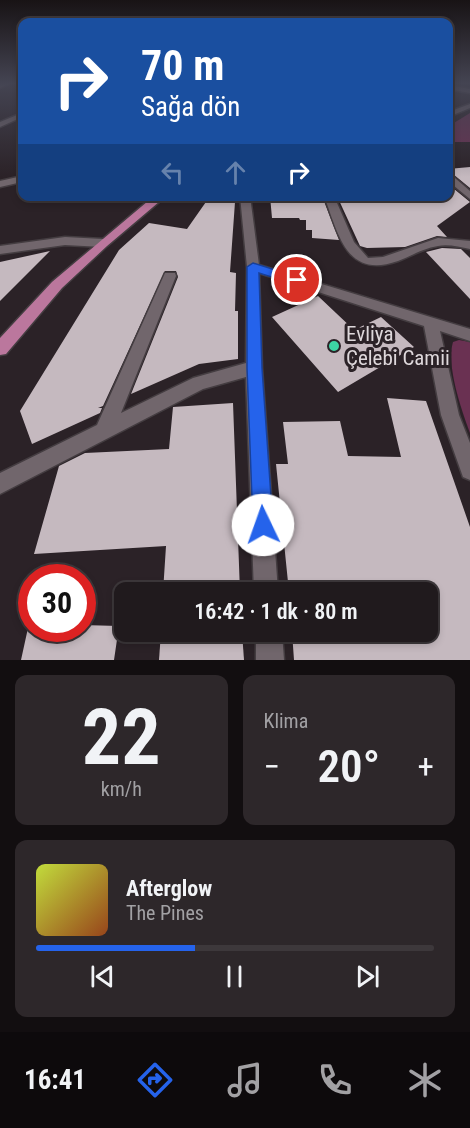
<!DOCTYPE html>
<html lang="tr">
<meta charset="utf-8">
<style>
:root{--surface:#201a1d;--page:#2d272a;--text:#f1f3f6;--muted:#a2a1a4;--line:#3d383b;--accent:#2563eb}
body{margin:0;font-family:"Roboto Condensed",sans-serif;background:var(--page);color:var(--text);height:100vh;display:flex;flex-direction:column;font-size:22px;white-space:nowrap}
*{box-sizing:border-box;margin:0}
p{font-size:20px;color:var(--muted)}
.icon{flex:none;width:33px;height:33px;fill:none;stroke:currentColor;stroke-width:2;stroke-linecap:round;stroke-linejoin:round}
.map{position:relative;height:660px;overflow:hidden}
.drawer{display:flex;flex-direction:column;gap:15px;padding:15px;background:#120e10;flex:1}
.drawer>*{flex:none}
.top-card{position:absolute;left:18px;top:18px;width:435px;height:183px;border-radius:12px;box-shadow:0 3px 9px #0003,0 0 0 2px var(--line);background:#1a4fa0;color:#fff;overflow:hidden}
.speed{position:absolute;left:18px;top:564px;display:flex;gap:12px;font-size:30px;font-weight:700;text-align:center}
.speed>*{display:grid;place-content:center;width:78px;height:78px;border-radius:50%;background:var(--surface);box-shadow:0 3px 9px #0003,0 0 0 2px var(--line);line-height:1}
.speed .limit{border:9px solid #d22;background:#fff;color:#111}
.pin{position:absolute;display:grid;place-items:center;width:51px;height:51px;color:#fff;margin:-26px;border:3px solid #fff;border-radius:50%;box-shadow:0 2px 6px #0007}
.me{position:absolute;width:66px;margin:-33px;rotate:357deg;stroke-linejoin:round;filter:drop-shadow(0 0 4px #0008)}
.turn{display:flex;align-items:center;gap:21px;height:126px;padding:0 24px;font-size:27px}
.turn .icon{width:78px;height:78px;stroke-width:2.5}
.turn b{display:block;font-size:42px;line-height:51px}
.lanes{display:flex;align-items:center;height:57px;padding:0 24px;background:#0003;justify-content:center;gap:30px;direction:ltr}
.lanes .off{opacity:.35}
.big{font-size:45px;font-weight:600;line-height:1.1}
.drawer .widget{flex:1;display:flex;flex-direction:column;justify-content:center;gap:9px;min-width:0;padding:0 21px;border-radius:12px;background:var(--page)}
.drawer .dial{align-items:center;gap:0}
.dial b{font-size:78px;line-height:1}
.song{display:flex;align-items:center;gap:18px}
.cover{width:72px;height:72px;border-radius:9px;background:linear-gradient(135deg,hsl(70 70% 55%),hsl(20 70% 35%))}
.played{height:6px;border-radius:3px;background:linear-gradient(90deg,var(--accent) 40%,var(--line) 40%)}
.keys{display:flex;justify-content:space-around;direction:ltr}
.heat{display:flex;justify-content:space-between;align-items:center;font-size:33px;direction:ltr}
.drawer .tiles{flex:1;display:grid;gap:15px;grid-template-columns:1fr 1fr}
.widget:last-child{grid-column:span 2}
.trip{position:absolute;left:114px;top:582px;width:324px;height:60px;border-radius:12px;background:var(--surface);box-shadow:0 3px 9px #0003,0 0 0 2px var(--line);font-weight:600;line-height:60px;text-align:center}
.tab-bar{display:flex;height:96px;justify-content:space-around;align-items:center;background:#0d0a0c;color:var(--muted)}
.tab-bar .icon{width:42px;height:42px}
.tab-bar .active{color:var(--accent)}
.tab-bar b{font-size:27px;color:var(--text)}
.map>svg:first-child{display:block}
.green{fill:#6a3152}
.building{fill:#c5b9bf}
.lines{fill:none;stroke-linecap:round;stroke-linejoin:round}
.minor-casing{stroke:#443d41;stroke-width:3}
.major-casing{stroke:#443d41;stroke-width:3}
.minor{fill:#71666c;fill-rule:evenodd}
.major{fill:#bb779d;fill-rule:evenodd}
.route{fill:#2563eb;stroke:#184099;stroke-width:1.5}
.poi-dot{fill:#3dd4a3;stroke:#2b2227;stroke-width:2}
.labels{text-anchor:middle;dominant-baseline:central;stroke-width:6;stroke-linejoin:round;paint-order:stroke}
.poi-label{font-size:21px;fill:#ded8db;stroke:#2b2227;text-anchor:start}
</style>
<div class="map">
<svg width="470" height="660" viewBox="0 0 470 660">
<rect width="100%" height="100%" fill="#2b2227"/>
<g class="green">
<polygon points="470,113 470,142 449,142 449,126"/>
<path d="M 459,340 L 470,342 L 470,433 C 461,409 446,365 453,342 Z"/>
</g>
<g class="building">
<polygon points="470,167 470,188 448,170 448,169"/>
<polygon points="448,184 470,202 437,226 447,237 437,236 405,247 367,248 360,246 337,196 448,196"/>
<polygon points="270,196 322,196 339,240 312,238 312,230 306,230 306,220 300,220 299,218 272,218"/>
<polygon points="208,199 235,202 230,272 236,273 235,311 238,311 238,359 199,364 131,394 178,277 176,271 165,271 103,406 98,408 102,408 100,413 32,444 20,411 119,250 149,223 187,229"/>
<polygon points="442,248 461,249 470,258 470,299 426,252"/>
<polygon points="50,251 0,301 0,262"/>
<polygon points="318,296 354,330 381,317 414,347 338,392 272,317"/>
<polygon points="387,398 426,401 470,527 470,660 294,660 292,632 428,632 428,592 289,592 276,464 288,464 283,422 340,421 348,456 401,457"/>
<polygon points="233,403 240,592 163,592 166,546 34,554 59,466 85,453 169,449 173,407"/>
<polygon points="82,625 119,626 114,660 21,660 28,628 82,628"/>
<polygon points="161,632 242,632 244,660 159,660"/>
</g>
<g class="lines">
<g class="minor-casing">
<g id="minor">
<polygon points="0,84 9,84 0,88"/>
<polygon points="448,85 470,89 470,93 448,89"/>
<polygon points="470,104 470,108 448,117 448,112"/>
<polygon points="22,113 22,117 0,127 0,122"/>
<polygon points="448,172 470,191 470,199 448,181"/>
<polygon points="22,176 22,182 0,187 0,181"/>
<polygon points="240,196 250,196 259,265 470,329 470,341 440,331 459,415 470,443 470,480 463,477 441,415 424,326 259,273 262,368 278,592 254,592 246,377 203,389 0,494 0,473 97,425 165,273 175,273 176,276 121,413 193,378 246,363 247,267"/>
<path d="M 324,196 L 334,196 L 354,242 L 368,258 L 383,257 L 438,238 L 470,241 L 470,249 C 460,247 448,244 438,246 C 424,248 411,256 398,261 C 346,279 339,235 324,196 Z"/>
<polygon points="65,237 103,239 109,243 103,247 65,245 0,254 0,246"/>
<polygon points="256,632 282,632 284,660 256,660"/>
</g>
</g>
<g class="major-casing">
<polygon id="major" points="154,196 166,196 107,246 62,288 6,354 0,355 0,338 52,282"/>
</g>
<use href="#minor" class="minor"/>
<use href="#major" class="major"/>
</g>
<linearGradient id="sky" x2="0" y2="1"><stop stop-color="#181315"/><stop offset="0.47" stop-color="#444452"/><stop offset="1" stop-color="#444452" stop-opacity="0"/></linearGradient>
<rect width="470" height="177" fill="url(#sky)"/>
<polygon class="route" points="253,263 301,278 303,280 297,285 259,273 262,368 273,525 270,532 263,535 256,532 253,525 247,368 247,267"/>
<circle class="poi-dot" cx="334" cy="346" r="6"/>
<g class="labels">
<g class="poi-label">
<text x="346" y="334">Evliya<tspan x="346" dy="24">Çelebi Camii</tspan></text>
</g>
</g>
</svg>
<div class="speed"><div class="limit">30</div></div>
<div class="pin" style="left:297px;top:280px;background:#d93025"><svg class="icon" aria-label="arrive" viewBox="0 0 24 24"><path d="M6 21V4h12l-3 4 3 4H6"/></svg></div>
<svg class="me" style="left:263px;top:525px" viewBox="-20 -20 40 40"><circle r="19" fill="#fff"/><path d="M0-13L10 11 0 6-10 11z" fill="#2563eb"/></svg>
<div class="trip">16:42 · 1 dk · 80 m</div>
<div class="top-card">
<div class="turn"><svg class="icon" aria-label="right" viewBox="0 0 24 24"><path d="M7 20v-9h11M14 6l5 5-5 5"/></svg><div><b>70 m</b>Sağa dön</div></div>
<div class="lanes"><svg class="icon off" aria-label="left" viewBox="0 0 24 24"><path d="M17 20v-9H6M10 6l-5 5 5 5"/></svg><svg class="icon off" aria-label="ahead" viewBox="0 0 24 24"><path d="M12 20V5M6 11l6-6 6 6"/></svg><svg class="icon" aria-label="right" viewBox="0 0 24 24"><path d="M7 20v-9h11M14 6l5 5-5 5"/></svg></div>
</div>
</div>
<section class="drawer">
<div class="tiles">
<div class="widget dial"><b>22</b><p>km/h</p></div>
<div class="widget"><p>Klima</p>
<div class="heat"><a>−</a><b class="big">20°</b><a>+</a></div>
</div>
<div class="widget">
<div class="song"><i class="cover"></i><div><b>Afterglow</b><p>The Pines</p></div></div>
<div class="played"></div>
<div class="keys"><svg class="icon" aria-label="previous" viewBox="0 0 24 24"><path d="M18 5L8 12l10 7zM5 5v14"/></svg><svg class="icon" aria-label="pause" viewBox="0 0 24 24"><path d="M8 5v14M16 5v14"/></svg><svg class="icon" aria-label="next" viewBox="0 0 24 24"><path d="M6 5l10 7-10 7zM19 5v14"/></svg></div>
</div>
</div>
</section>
<nav class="tab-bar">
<b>16:41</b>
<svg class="icon active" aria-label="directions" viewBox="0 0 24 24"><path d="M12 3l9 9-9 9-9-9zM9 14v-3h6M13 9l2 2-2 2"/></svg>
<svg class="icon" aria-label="music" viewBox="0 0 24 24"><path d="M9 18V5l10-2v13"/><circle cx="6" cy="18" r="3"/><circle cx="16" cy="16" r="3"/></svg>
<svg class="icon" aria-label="phone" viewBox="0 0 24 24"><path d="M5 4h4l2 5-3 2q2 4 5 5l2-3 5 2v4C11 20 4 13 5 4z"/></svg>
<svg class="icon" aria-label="climate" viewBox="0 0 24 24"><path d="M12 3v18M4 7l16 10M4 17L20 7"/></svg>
</nav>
